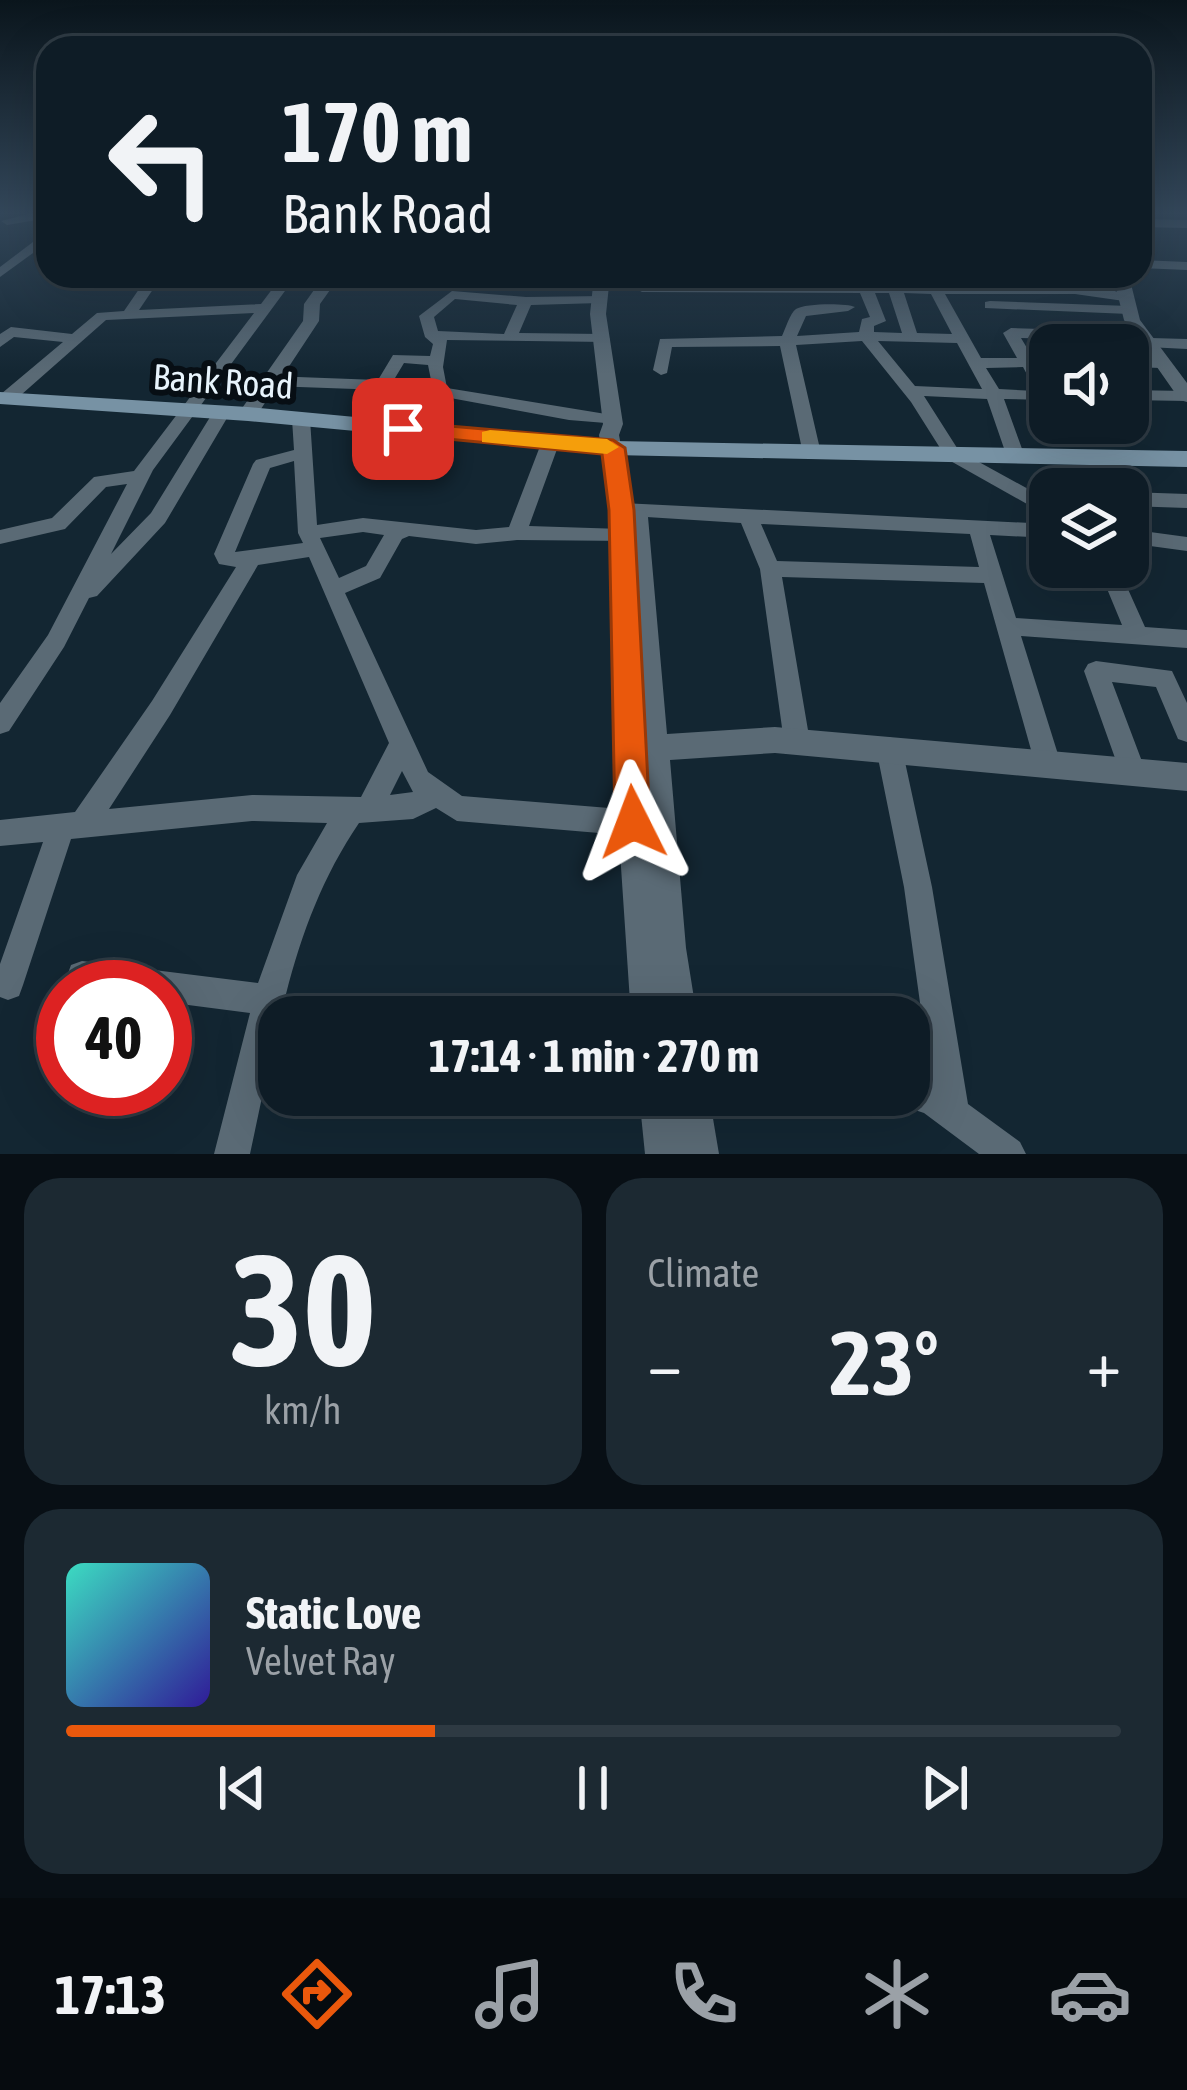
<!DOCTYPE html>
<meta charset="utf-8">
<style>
:root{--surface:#0e1c26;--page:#1c2932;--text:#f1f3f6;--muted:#9ba1a7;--line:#2e3a43;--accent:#ea580c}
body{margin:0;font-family:"Asap Condensed",sans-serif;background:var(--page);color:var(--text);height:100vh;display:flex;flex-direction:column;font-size:45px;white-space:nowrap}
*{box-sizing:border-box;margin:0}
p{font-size:39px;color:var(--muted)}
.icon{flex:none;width:66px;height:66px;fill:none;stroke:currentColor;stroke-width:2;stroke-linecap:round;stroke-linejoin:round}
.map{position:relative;height:1154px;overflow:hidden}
.drawer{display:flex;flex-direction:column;gap:24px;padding:24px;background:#080f15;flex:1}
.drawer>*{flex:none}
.guide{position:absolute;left:36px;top:36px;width:1116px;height:252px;border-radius:36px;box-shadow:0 12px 48px #0002,0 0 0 3px var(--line);background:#0e1c26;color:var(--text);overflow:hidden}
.controls{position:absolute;left:1029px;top:324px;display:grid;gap:24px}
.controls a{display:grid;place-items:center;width:120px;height:120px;border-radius:24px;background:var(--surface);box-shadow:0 12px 48px #0002,0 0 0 3px var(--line);font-size:60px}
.speed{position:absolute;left:36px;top:960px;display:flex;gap:24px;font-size:60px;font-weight:700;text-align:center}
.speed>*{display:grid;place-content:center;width:156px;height:156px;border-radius:50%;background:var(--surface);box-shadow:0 12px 48px #0002,0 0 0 3px var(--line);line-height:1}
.speed .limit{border:18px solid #d22;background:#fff;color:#111}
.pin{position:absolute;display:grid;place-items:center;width:102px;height:102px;color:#fff;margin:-51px;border-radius:24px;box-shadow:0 6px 18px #0006}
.me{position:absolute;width:132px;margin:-66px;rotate:357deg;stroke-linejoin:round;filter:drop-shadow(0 0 9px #0008)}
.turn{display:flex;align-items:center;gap:42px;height:252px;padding:0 48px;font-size:54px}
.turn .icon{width:156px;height:156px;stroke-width:2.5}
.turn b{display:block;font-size:84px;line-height:102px}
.big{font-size:90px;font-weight:700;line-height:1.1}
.drawer .widget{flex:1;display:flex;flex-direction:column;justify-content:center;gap:18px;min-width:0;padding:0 42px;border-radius:36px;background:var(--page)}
.drawer .dial{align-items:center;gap:0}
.dial b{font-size:156px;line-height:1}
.song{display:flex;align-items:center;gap:36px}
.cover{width:144px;height:144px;border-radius:18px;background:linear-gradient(135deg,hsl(170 70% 55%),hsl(250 70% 35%))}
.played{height:12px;border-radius:6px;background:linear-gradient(90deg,var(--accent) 35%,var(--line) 35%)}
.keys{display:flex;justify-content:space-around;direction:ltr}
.heat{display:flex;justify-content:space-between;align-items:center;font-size:66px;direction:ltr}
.drawer .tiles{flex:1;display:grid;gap:24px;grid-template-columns:1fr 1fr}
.widget:last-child{grid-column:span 2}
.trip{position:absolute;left:258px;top:996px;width:672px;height:120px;border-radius:36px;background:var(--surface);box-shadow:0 12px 48px #0002,0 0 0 3px var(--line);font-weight:700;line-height:120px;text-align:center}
.tab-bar{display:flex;height:192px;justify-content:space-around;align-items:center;background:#060b0f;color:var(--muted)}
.tab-bar .icon{width:84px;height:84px}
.tab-bar .active{color:var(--accent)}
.tab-bar b{font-size:54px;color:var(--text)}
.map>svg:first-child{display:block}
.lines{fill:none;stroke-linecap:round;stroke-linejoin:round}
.minor{fill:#5a6a75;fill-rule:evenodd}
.tertiary{fill:#5a6a75;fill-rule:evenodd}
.secondary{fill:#7792a4;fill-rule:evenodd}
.route{fill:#ea580c;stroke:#983908;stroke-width:3}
.slow{fill:#f59e0b}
.labels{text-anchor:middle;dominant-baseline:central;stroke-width:12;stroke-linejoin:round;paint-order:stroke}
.street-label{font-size:36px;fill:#e8f4fc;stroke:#070e14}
</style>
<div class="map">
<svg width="1187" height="1154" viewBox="0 0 1187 1154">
<rect width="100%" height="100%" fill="#132632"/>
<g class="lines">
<g class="minor">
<polygon points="36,212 48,212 48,218 7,225 1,221"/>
<polygon points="1140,219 1187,220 1187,228 1140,227"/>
<polygon points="33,242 44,245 0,277 0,267"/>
<polygon points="1140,260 1187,262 1187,270 1140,268"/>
<polygon points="148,276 162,276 139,310 261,304 282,276 296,276 153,470 111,554 151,513 215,409 227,409 230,413 165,523 97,596 89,598 64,647 9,731 0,734 0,703 48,635 127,484 106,487 65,529 0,544 0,530 52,518 94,477 134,471 254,313 106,320 13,402 1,402 1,394 63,342 14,337 0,347 0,334 11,327 72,334 97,313 124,311"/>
<path d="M 921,276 L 935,276 L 940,285 C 986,285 1094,277 1131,297 L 1124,301 L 1075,294 L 945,294 L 981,358 L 1017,358 L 1003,333 L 1011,328 L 1144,332 L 1151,338 L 1187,339 L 1187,349 L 1147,347 L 1140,341 L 1021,338 L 1033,358 L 1050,357 L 1050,367 L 1038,367 L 1050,387 L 1050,400 L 1004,399 L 1025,457 L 1016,463 L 1007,457 L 987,399 L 924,396 L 959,451 L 1050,501 L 1050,517 L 947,459 L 911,402 L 862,341 L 796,345 L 820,449 L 811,455 L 802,449 L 780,346 L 672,347 L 667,373 L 661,375 L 653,370 L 660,339 L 782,336 C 785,330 790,313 796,309 C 805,303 847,303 855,307 L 848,311 L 806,316 L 797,336 L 859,332 L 862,319 L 870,317 L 860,293 L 642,292 L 635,288 L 642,284 L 926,285 ZM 875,293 L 889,293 L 902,333 L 874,332 L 874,326 L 886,321 ZM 904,293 L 931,294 L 952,334 L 917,333 ZM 878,341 L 957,343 L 982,389 L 915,386 ZM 1023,367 L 1036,391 L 999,389 L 986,368 Z"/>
<path d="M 452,291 L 526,297 L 605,296 L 607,299 L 600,303 L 531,305 L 519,333 L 602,334 L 610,339 L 607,342 L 447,340 L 443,367 L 447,388 L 612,415 L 621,420 L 618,424 L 569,420 L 434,395 L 428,365 L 404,363 L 389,388 L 383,390 L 271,386 L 263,381 L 271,376 L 378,380 L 393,355 L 430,356 L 433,344 L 425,337 L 419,316 ZM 455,299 L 517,305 L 504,334 L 438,331 L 434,317 Z"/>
<polygon points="990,301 1129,306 1136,310 1129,314 985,308 985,302"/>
<polygon points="1128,357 1162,358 1170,363 1162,368 1128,367"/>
<polygon points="1128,390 1187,391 1187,401 1128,400"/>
<path d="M 301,414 L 310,419 L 317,525 L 363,518 L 476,530 L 509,527 L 542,441 L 551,435 L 557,437 L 560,441 L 529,526 L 622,529 L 632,536 L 629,541 L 517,540 L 476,544 L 409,536 L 402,539 L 380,578 L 345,593 L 428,772 L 462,796 L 646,811 L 656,815 L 660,824 L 656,833 L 646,837 L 457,821 L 436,808 L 413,819 L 359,823 C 323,876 302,932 286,994 L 289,1000 L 279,1017 L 250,1154 L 214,1154 L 250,1013 L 165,1002 L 165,987 L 71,987 L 67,976 L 71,965 L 82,961 L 258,983 L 297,875 L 327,823 L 252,821 L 71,839 L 23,985 L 19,996 L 8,1000 L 0,997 L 0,964 L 43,842 L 0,846 L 0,820 L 75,812 L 152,701 L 236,567 L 219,564 L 214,554 L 253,464 L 256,460 L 294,450 L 292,419 ZM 294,461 L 298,533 L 303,543 L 235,552 L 270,468 ZM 363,532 L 384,535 L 366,566 L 339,578 L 320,538 ZM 309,557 L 389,743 L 361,797 L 252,795 L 109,809 L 170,715 L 258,565 ZM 402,771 L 413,792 L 390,795 Z"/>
<polygon points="1128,492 1187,494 1187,508 1128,506"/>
<path d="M 622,503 L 1050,524 L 1050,538 L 990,535 L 1016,618 L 1122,625 L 1098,567 L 1118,567 L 1145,627 L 1187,630 L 1187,648 L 1021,636 L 1061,764 L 1057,772 L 1048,776 L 1039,772 L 1035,764 L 984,583 L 782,577 L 810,742 L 806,750 L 797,753 L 788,750 L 784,742 L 760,569 L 741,523 L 615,515 L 612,510 ZM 761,524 L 970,534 L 979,567 L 777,561 Z"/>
<polygon points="1128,529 1187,537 1187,551 1128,543"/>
<polygon points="1096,661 1172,671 1187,703 1187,742 1178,739 1156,687 1112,682 1146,772 1142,780 1133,784 1124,780 1120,772 1084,671 1088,664"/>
<polygon points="889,737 898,740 902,748 932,887 968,1104 1020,1142 1026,1154 979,1154 924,1113 897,1104 893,1095 909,1095 909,1075 931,1082 904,887 876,748 880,740"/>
</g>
<g class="tertiary">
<polygon points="324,276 340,276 320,304 319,321 255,418 241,418 238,414 303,321 304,304"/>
<polygon points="594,276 610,276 606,314 623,424 619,435 633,510 645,511 648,517 667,734 775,727 1187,763 1187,791 775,753 670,760 686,948 697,1017 631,1017 618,822 611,510 599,435 603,424 590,314"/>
<polygon points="1113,276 1129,276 1140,320 1187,383 1187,402 1180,400 1124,320"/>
<polygon points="639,1095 709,1095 719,1154 645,1154"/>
</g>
<polygon class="secondary" points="0,392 248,407 613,441 1187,451 1187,467 613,455 248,421 0,404"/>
</g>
<linearGradient id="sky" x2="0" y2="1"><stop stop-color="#0a151c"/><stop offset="0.57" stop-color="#33475a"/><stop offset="1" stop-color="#33475a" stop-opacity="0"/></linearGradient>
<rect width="1187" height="374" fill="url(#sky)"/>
<polygon class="route" points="403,422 613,440 625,448 634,510 650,822 645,834 633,839 620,834 615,822 609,510 602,454 395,434 395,424"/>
<polygon class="slow" points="490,430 607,439 619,447 607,454 482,442 482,432"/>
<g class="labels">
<g class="street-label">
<text transform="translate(223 381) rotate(4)">Bank Road</text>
</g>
</g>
</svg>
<div class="controls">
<a><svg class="icon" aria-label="sound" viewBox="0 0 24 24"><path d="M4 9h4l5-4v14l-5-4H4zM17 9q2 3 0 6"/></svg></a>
<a><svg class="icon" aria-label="layers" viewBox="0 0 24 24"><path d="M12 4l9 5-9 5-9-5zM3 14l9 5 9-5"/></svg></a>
</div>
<div class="speed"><div class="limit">40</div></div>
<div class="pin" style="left:403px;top:429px;background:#d93025"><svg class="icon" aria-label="arrive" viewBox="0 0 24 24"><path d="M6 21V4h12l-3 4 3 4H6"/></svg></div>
<svg class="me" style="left:633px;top:822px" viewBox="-20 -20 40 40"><path d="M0-17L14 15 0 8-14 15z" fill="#ea580c" stroke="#fff" stroke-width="4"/></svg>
<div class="trip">17:14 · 1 min · 270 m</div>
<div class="guide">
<div class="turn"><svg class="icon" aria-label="left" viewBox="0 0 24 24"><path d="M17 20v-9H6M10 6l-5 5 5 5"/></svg><div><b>170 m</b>Bank Road</div></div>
</div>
</div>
<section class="drawer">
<div class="tiles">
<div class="widget dial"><b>30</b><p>km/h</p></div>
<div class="widget"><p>Climate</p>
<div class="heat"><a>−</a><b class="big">23°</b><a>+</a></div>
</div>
<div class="widget">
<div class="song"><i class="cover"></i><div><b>Static Love</b><p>Velvet Ray</p></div></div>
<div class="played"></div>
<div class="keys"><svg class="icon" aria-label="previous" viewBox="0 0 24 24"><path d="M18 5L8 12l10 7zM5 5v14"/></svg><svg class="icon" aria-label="pause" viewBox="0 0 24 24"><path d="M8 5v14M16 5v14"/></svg><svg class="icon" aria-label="next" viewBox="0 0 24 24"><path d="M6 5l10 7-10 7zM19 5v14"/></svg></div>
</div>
</div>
</section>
<nav class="tab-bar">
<b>17:13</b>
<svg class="icon active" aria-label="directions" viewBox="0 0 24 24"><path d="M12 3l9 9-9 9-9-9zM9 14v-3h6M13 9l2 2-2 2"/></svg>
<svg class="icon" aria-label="music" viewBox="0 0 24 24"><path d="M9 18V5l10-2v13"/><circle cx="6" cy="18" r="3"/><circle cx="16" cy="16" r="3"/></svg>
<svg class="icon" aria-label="phone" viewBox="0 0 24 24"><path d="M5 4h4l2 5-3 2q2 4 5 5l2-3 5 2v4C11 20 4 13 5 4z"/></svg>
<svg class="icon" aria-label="climate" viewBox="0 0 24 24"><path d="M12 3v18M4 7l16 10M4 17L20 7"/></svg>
<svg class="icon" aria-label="car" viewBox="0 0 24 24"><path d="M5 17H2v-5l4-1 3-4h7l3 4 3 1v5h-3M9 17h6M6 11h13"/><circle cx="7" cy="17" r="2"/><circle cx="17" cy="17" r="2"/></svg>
</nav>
